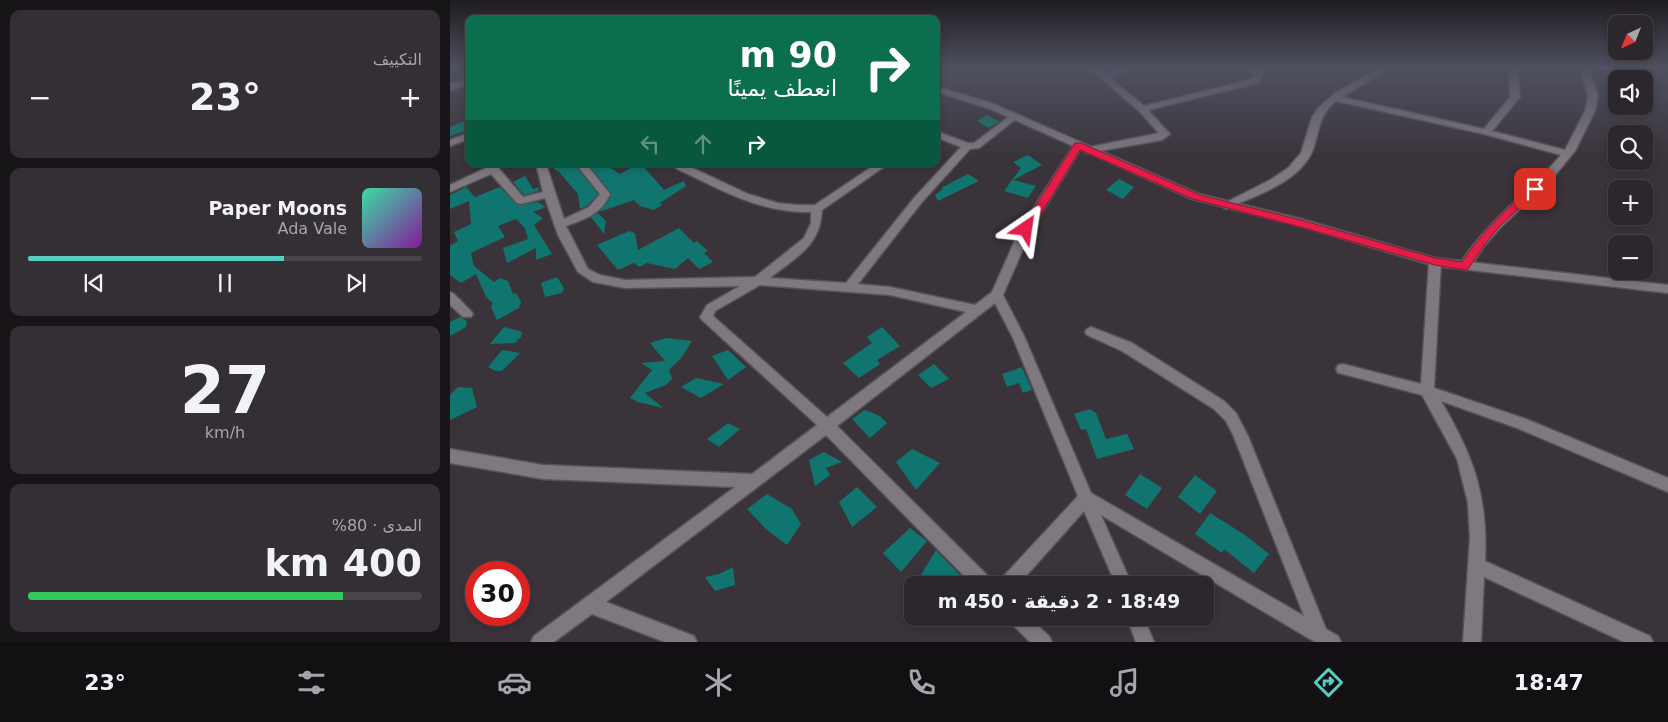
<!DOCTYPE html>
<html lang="ar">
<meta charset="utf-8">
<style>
:root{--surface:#2c272c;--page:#342f34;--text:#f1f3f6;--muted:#a6a5a9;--line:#484448;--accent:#56cec3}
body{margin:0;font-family:"DejaVu Sans","Noto Naskh Arabic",sans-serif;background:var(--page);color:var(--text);direction:rtl;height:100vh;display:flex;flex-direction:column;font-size:19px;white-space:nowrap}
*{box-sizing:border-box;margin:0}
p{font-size:16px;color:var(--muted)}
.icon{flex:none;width:28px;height:28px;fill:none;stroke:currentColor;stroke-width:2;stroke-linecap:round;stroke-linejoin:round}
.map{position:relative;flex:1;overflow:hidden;direction:ltr}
.drawer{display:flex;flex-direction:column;gap:10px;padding:10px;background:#181518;width:450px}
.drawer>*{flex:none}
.hud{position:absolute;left:15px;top:15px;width:475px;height:152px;border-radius:10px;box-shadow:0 2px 8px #0003,0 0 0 1px var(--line);direction:rtl;background:#0b6e4f;color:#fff;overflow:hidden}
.needle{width:32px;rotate:223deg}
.controls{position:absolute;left:1158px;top:15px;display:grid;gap:10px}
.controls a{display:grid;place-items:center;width:45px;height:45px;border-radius:10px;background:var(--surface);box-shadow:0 2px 8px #0003,0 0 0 1px var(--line);font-size:25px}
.speed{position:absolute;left:15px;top:561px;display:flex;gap:10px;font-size:25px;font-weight:700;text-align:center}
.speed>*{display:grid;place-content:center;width:65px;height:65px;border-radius:50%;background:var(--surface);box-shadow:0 2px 8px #0003,0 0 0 1px var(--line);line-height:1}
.speed .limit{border:8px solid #d22;background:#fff;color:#111}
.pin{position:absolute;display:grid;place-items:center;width:42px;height:42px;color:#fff;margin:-21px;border-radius:10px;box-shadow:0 2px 8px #0006}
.me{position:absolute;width:55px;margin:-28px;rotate:32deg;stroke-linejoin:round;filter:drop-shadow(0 0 4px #0008)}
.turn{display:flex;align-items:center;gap:18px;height:105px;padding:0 20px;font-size:22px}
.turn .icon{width:65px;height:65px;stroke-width:2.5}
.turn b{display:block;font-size:35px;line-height:42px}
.lanes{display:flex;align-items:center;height:48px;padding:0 20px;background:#0003;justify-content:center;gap:25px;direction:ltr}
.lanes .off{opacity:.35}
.big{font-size:38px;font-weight:600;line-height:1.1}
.drawer .widget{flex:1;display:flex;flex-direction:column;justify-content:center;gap:8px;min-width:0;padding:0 18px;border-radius:10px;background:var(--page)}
.drawer .dial{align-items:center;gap:0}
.dial b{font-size:65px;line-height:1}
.song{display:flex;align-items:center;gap:15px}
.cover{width:60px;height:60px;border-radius:8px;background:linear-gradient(135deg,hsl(160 70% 55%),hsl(290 70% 35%))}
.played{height:5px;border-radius:2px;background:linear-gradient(90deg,var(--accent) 65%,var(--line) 65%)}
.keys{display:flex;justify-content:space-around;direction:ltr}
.heat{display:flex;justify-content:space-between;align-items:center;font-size:28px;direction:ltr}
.charge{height:8px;border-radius:4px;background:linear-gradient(90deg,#34c759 80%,var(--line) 0)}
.trip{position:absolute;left:454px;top:576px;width:310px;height:50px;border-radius:10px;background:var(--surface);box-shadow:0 2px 8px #0003,0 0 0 1px var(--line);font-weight:600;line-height:50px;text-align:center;direction:rtl}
.menu{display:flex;height:80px;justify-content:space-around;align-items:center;background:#121012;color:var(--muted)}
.menu .icon{width:35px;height:35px}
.menu .current{color:var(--accent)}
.menu b{font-size:22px;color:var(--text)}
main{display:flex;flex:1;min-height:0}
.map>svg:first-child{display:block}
.building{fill:#0f756e}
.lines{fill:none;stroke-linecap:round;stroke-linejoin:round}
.minor-casing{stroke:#575258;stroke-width:3}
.tertiary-casing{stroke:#575258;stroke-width:3}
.minor{fill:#7e787f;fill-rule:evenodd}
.tertiary{fill:#7e787f;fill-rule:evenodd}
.route{fill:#e11d48;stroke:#92132f}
</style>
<main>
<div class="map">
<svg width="1218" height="642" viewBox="0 0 1218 642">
<rect width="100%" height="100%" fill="#3a343a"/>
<g class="building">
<polygon points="537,115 549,122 539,128 527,121"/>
<polygon points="19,119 19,130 0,136 0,127"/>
<polygon points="578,155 592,165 563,180 586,186 578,198 554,191 571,168 563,162"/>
<polygon points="98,164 124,164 148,194 138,205 130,209 128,194 110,173"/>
<polygon points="138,164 154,164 170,174 188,164 193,166 214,190 234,181 236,186 210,203 212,205 204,210 190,206 184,200 149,212 158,202 161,193"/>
<polygon points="518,174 529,181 488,201 485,195 493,189 491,188"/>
<polygon points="75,176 83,189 89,187 88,191 74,195 63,182"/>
<polygon points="669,179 684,187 673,199 656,190"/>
<polygon points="16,187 25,197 50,187 67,205 88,202 96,207 83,212 93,218 84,225 102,254 86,260 86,248 57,263 53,248 78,239 75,228 66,219 48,226 55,237 21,253 24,266 44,282 50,278 58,281 63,294 66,293 71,302 69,308 47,320 41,307 43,303 36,297 26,274 11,283 0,275 0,246 8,241 4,232 21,224 19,201 0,209 0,195"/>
<polygon points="148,213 156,221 154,234 141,217"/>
<polygon points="229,228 244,243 247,241 258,251 254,253 263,262 249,269 238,258 225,269 197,263 189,267 184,263 168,270 147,245 179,231 185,233 188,250"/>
<polygon points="107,277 114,288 112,293 95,297 91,283"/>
<polygon points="10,317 17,321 16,327 0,336 0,322"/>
<polygon points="54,327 72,332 71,337 65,343 40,344"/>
<polygon points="432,327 450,346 427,360 430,364 409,378 393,363 422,343 417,337"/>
<polygon points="216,338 242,341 232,357 219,370 222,379 216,385 195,393 213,408 188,402 180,398 202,370 191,363 215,361 200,343"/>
<polygon points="52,350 70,353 52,371 46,371 38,367"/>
<polygon points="278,350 296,367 278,380 262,356"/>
<polygon points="484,364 499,379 481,388 468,375"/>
<polygon points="572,367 582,390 573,393 569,383 557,387 552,374"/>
<polygon points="246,378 274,384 251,398 231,387"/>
<polygon points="8,387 22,388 27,407 0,420 0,395"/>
<polygon points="640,409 646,413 656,439 677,434 684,449 647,459 636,429 631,430 624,414"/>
<polygon points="415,410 430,416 437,423 420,438 402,419"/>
<polygon points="278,423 290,429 269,447 257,439"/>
<polygon points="462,449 490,463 466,490 446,462"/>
<polygon points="374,452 392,462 376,468 380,475 365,486 359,460"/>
<polygon points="690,474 712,488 697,509 675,495"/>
<polygon points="745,475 767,491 750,514 728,497"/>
<polygon points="407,487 427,507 402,527 389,502"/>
<polygon points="317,494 342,509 351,524 337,545 317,530 297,509"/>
<polygon points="760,513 795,535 819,554 804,573 774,549 772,553 745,534"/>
<polygon points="460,528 477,541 451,572 433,553"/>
<polygon points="486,550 511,576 500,585 465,585"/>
<polygon points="283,567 285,585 265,591 255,577 269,574"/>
</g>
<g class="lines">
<g class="minor-casing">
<g id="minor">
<polygon points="638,67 648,67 655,74 676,67 690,67 660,78 694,106 802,79 804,75 796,67 806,67 813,75 808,83 698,110 720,134 712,140 638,153 635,152 635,148 709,133 689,111"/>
<path d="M 931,67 L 942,67 L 892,97 L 1034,129 L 1060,97 L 1059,67 L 1067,67 L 1070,97 L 1042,131 L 1115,150 L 1135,111 L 1138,96 L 1130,67 L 1138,67 L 1148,96 L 1145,111 L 1125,151 L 1102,179 L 1051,227 L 1035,245 L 1019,269 L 1015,270 L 1009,266 C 1035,222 1078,194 1111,155 L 1034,134 L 886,101 C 868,115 870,132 862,152 C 848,182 808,195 780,207 L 776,209 L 771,205 L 820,180 L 838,168 L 851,153 L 862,117 L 868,108 L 885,93 Z"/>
<polygon points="19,79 19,85 0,90 0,84"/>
<path d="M 564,113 L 569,116 L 567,118 L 529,148 L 520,149 L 472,202 L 408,284 L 440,287 L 525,305 L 542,292 L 570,229 L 625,143 L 631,143 L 633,145 L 582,229 L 553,295 L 575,338 L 641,493 L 854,616 L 784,437 L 776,421 L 764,409 L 672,351 L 637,335 L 635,332 L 637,329 L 641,327 L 682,343 L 774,401 L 786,413 L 798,436 L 876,629 L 888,636 L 891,642 L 865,642 L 651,515 L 682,585 L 666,585 L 634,511 L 568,585 L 549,585 L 551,579 L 628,496 L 563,338 L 545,303 L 387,426 L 541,579 L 543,585 L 523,585 L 376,435 L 156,602 L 244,636 L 247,642 L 215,642 L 142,614 L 104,642 L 81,642 L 84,636 L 285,487 L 93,479 L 0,463 L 0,449 L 93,465 L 302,474 L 367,425 L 252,320 L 250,317 L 257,305 L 290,286 L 175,288 L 143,282 L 128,272 L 108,235 L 95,198 L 71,204 L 67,203 L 41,174 L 0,192 L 0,185 L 36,168 L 35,164 L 45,164 L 73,197 L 93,192 L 86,164 L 96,164 L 114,219 L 139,207 L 150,194 L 126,164 L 136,164 L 160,194 C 152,214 135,219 116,226 L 138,269 L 150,275 L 175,280 L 305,277 L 354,238 L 361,223 L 361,212 C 318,213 282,196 244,177 C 237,173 226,170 221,164 L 234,164 L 298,194 L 328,203 L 347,205 L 365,205 L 426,164 L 438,164 L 372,210 C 370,247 347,256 320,278 L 396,283 L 464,198 L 511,147 L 486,137 L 486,131 L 518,143 L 524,143 ZM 310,285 L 440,295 L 516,312 L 377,417 L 263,316 L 265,311 Z"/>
<polygon points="19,133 19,139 0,146 0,140"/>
<path d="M 985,258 L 991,262 L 984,388 L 1076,419 L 1218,478 L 1218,492 L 1067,428 L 991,401 C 1024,457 1038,496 1035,561 L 1200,636 L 1203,642 L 1174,642 L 1034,577 L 1031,642 L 1013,642 L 1020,538 L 1018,503 L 1007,459 L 972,395 L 893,374 L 888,373 L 886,369 L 888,365 L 893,364 L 971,384 L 979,262 Z"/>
<polygon points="0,292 4,294 21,311 23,314 21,317 13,317 0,305"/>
<polygon points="559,618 580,618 599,636 602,642 580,642 562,624"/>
<polygon points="677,618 694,618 704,642 686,642"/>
</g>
</g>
<g class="tertiary-casing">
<polygon id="tertiary" points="486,86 544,104 749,194 851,219 985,258 1218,285 1218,293 985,266 850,226 742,199 538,108 486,92"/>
</g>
<use href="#minor" class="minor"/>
<use href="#tertiary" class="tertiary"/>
</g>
<linearGradient id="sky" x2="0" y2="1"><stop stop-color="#201d20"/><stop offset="0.43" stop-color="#4f5060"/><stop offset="1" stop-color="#4f5060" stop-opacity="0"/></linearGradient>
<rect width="1218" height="157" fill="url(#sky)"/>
<path class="route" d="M 625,143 L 631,143 L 750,195 L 851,220 L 985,258 L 1012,262 C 1032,232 1055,210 1082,187 L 1090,189 L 1050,226 L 1035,244 L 1018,269 L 1015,270 L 985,265 L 850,227 L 743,199 L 630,150 L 580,232 L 572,232 L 571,229 Z"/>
</svg>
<div class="controls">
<a><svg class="needle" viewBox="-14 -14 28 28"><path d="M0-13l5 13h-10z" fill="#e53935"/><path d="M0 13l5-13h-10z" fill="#a6a5a9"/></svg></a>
<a><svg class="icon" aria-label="sound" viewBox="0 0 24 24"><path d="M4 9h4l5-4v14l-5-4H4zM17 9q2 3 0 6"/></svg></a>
<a><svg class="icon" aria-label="search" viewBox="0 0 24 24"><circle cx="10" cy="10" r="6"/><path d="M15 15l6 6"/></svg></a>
<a>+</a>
<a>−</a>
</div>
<div class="speed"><div class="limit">30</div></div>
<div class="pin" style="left:1085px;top:189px;background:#d93025"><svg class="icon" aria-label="arrive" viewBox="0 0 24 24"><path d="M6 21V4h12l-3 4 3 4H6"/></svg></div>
<svg class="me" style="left:576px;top:229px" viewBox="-20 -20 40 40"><path d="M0-17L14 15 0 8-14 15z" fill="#e11d48" stroke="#fff" stroke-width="4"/></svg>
<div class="trip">18:49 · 2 دقيقة · 450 m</div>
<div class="hud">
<div class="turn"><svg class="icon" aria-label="right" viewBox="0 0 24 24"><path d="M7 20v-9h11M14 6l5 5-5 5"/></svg><div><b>90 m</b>انعطف يمينًا</div></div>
<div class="lanes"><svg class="icon off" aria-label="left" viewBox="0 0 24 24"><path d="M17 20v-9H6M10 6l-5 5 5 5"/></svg><svg class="icon off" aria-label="ahead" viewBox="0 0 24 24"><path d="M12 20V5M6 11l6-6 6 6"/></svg><svg class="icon" aria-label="right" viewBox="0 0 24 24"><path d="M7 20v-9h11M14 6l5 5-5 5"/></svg></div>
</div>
</div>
<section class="drawer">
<div class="widget"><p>التكييف</p>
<div class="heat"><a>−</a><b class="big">23°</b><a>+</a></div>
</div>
<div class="widget">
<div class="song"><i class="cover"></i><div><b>Paper Moons</b><p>Ada Vale</p></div></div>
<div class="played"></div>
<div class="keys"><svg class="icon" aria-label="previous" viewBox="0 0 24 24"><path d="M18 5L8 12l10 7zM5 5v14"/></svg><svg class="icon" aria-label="pause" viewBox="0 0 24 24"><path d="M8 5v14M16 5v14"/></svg><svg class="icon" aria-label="next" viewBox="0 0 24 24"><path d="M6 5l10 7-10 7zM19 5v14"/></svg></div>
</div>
<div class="widget dial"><b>27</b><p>km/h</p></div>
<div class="widget"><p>المدى · 80%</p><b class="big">400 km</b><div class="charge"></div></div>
</section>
</main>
<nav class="menu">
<b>18:47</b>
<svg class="icon current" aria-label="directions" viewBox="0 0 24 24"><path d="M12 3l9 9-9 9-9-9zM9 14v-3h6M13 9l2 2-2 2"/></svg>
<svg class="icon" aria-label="music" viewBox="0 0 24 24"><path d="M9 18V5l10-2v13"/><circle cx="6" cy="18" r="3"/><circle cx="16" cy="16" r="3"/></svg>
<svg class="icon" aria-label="phone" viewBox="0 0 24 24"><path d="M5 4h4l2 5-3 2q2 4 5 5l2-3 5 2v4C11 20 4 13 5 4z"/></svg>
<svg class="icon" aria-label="climate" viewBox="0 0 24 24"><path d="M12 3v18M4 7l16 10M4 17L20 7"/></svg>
<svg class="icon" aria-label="car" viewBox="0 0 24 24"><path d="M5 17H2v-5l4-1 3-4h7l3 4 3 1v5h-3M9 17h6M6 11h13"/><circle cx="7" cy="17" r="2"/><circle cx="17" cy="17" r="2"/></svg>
<svg class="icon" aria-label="filters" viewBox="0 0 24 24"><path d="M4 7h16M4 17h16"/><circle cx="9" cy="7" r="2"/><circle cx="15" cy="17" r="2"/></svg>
<b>23°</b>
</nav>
